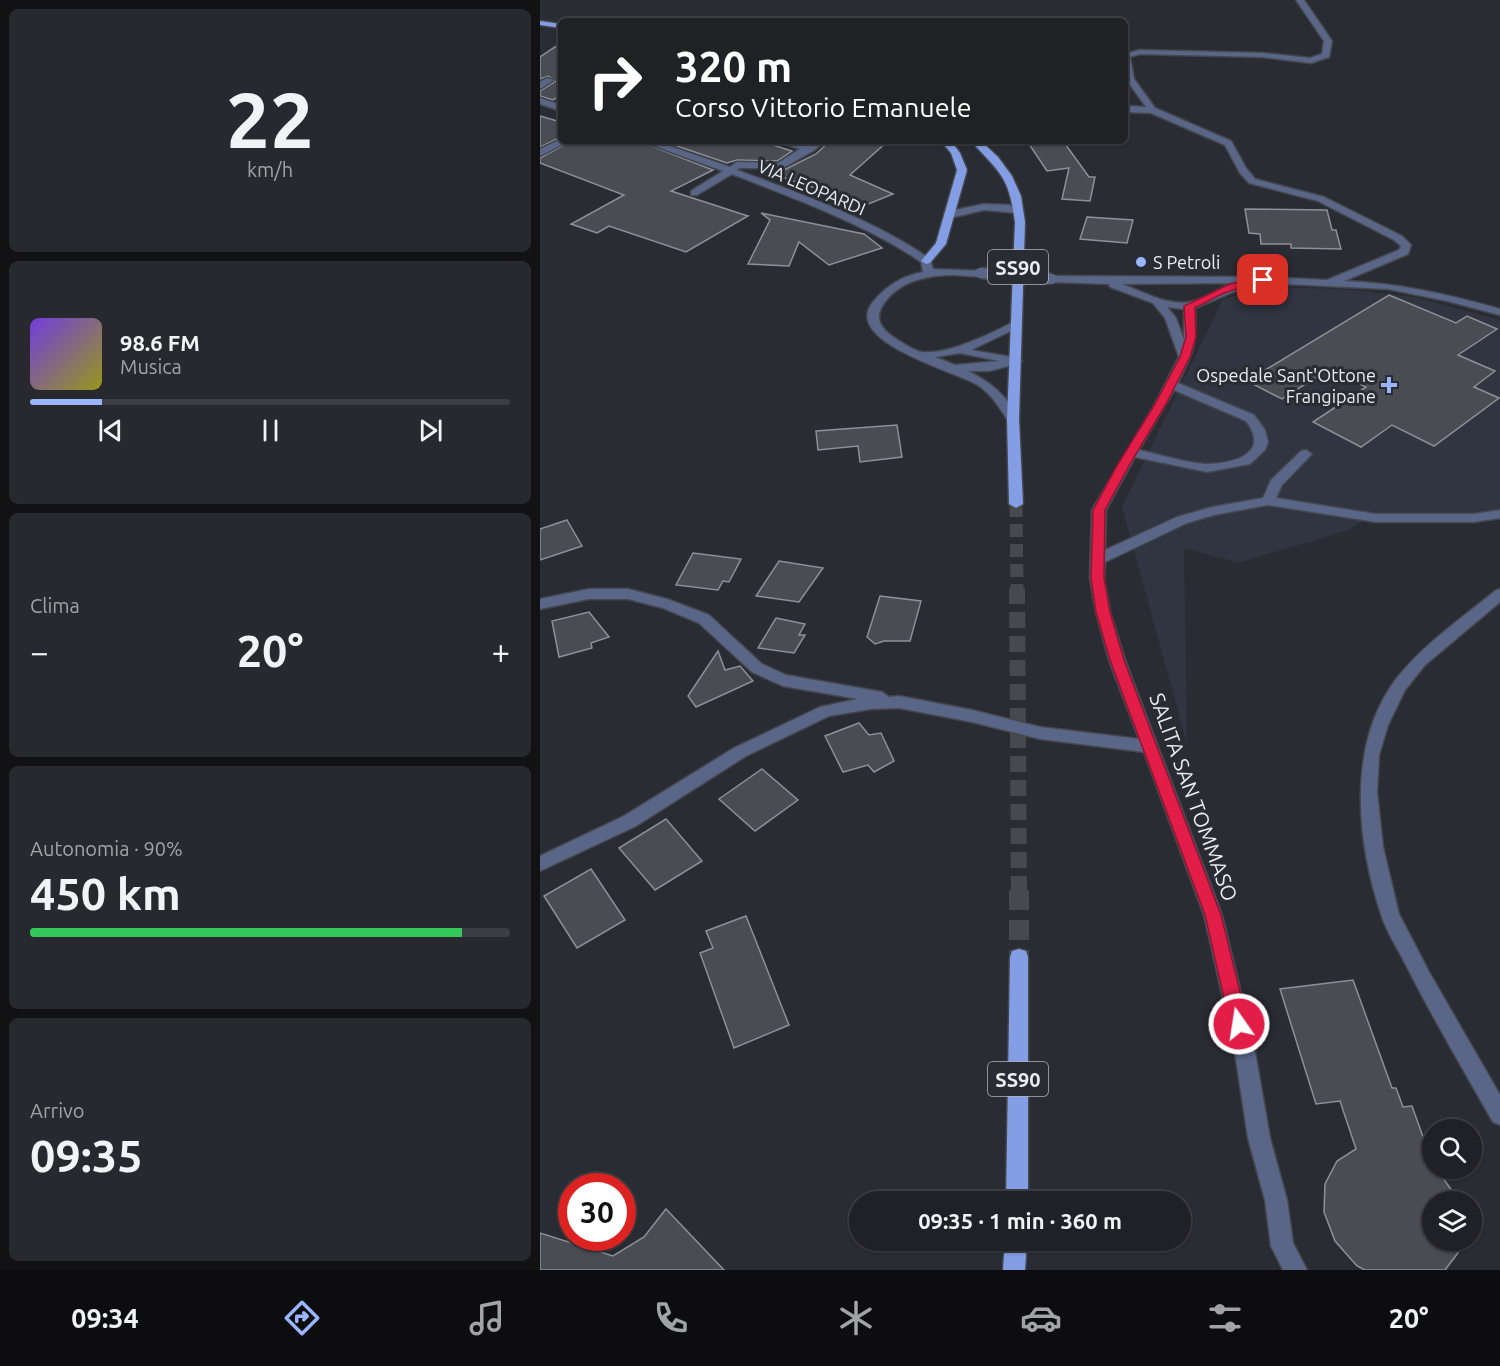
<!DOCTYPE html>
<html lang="it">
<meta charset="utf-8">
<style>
:root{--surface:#202126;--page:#28292e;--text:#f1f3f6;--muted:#a2a3a7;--line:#3d3e43;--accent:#99b5fd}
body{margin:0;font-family:Ubuntu,sans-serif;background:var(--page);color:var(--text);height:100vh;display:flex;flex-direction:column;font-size:22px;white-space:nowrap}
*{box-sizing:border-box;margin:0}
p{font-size:20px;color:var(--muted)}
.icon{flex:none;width:33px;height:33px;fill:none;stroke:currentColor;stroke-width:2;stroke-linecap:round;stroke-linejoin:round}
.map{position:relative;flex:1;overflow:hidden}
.details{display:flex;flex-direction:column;gap:9px;padding:9px;background:#121215;width:540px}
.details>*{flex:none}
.banner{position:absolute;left:18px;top:18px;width:570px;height:126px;border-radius:9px;box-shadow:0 2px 4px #0004,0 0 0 2px var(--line);background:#202124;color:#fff;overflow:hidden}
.buttons{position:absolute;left:882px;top:1119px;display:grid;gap:12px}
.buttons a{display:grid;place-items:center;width:60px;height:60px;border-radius:50%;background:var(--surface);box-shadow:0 2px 4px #0004,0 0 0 2px var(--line);font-size:30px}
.speed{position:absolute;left:18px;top:1173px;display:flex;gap:12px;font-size:30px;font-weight:700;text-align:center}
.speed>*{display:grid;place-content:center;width:78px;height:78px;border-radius:50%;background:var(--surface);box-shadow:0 2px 4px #0004,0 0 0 2px var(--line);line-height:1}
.speed .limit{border:9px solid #d22;background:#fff;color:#111}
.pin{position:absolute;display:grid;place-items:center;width:51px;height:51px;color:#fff;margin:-26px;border-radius:12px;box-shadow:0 3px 9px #0006}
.me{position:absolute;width:66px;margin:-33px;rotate:347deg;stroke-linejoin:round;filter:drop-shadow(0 0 4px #0008)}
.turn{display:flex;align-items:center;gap:21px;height:126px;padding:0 18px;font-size:27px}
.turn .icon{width:78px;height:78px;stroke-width:2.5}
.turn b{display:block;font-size:42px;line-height:51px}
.big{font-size:45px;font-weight:600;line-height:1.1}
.details .widget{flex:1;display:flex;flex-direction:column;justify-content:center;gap:9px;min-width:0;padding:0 21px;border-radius:9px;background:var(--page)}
.details .dial{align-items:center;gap:0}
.dial b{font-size:78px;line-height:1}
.song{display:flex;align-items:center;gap:18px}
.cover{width:72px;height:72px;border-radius:9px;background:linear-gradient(135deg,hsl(260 70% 55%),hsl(60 70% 35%))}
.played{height:6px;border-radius:3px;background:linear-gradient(90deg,var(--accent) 15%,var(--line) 15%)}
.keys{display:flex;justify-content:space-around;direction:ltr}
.heat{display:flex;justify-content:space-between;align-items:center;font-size:33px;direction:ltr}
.charge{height:9px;border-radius:4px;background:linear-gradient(90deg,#34c759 90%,var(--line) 0)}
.trip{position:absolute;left:309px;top:1191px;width:342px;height:60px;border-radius:30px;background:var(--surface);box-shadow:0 2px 4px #0004,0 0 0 2px var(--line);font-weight:600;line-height:60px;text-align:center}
.tabs{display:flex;height:96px;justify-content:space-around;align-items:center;background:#0d0d0f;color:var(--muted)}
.tabs .icon{width:42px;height:42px}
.tabs .active{color:var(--accent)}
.tabs b{font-size:27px;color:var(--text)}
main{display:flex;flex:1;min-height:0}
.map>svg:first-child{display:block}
.built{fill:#303541}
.building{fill:#494c53;stroke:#8d9098;stroke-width:1.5}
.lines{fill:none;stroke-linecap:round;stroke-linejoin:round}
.major-tunnel-far2{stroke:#47494f;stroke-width:13;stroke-dasharray:13 7;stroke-linecap:butt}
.major-tunnel-far1{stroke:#47494f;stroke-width:16;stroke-dasharray:16 8;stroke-linecap:butt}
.major-tunnel{stroke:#47494f;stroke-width:20;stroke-dasharray:20 10;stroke-linecap:butt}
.minor-casing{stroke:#45474d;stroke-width:3}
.major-casing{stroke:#45474d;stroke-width:3}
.minor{fill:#596688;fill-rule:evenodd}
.major{fill:#839ee4;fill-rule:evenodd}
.minor-bridge-casing{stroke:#45474d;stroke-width:13;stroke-linecap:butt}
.minor-bridge{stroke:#596688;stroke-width:10}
.route{fill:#e11d48;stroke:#92132f;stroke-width:1.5}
.poi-dot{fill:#99b5fd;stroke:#2a2c33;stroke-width:2}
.labels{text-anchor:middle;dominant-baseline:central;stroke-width:6;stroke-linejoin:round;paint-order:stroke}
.far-street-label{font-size:18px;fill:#eaecf0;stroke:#2a2c33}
.far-poi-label{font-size:18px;fill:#eaecf0;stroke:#2a2c33;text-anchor:start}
.shield{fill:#2a2c33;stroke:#b0b2b7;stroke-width:1.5}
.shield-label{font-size:20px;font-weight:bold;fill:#eaecf0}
.street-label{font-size:21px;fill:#eaecf0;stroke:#2a2c33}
</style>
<main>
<section class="details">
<div class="widget dial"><b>22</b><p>km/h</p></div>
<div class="widget">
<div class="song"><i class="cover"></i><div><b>98.6 FM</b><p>Musica</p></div></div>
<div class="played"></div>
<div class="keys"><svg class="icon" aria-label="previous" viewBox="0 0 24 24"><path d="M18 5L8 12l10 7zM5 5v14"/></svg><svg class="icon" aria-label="pause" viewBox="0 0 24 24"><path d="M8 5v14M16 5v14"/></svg><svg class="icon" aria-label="next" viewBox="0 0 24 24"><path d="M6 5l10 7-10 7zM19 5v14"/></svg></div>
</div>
<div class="widget"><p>Clima</p>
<div class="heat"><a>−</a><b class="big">20°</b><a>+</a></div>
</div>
<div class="widget"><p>Autonomia · 90%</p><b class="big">450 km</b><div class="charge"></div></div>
<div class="widget"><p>Arrivo</p><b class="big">09:35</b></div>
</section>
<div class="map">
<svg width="960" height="1270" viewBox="0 0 960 1270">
<rect width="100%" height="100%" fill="#2a2c33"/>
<polygon class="built" points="731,287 803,289 875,297 960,320 960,516 825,520 806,531 698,563 644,548 647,744 582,507 683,299"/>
<g class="building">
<polygon points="21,43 21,95 13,100 0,96 0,91 16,81 8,76 0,79 0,57"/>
<polygon points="0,116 21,122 21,137 0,147"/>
<polygon points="31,141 99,141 173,170 131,191 208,216 146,252 69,226 57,233 31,224 84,195 0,163 0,158"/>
<polygon points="122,141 220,141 252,151 237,161 197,160 187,163"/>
<polygon points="290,141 348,141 310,175 353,194 326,205 220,170 244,170 276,154"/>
<polygon points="487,141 523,141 549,177 555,177 550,201 522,199 529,168 507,171"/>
<polygon points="705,209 787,210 792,230 796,230 801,249 751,248 751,244 721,244 720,234 709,233"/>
<polygon points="221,213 324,234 342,248 289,265 259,242 249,266 208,264 230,220"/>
<polygon points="547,217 593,220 587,243 540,239"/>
<polygon points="849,295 916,323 927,316 957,329 918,355 955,371 934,387 959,398 894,446 852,425 821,447 773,422 826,387 789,369 742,399 707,381"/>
<polygon points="357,425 362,457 320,462 318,446 278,450 276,431"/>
<polygon points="27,520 42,546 0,560 0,529"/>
<polygon points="153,553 201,559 189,582 183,581 178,590 136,585"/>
<polygon points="239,561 283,568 259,602 216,596"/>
<polygon points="340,596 381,601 370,641 344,641 335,644 327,637"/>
<polygon points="49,612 69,637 51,643 52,648 19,657 12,621"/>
<polygon points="236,618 265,624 259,635 265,635 254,653 218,648"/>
<polygon points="178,651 185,670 200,666 213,681 156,707 148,696"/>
<polygon points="319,723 329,735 341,733 354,761 334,772 328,765 303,772 285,736"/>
<polygon points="222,769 258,800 215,831 179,799"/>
<polygon points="126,819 162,861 115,890 79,848"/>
<polygon points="51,869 85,920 37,948 4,896"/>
<polygon points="206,916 249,1025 194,1048 160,953 173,948 166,931"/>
<polygon points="813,980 852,1088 856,1088 863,1107 872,1106 892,1162 892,1168 898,1171 920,1202 892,1202 892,1240 921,1240 918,1253 905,1270 825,1270 817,1266 795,1241 784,1212 785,1184 797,1161 816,1149 800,1101 776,1104 740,989"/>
<polygon points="126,1209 184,1270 0,1270 0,1233 73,1256 104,1237"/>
</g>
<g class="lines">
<polyline class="major-tunnel-far2" points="476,504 477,589"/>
<polyline class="major-tunnel-far1" points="477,588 479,892"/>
<polyline class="major-tunnel" points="479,890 479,957"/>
<g class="minor-casing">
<g id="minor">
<path d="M 756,0 L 764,0 L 792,41 L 789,57 L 771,63 L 722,57 L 600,54 L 590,57 L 594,79 L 615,108 L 691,141 L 706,168 L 715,179 L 784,197 L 862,236 L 871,245 L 868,254 L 804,281 C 858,283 907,294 960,309 L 960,315 L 907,301 L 848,289 L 723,283 L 708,283 L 707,286 L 655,308 C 657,344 654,351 638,383 L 714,415 L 725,430 L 728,442 L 725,450 L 710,464 L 667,472 L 595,457 L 566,510 L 565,550 L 637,517 L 672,507 L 723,498 L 731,480 L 761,451 L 766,450 L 772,454 L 742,485 L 736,498 L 836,514 L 934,514 L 960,510 L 960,518 L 934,522 L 836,522 L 728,505 L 674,515 L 647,523 L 565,562 L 564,578 L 570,612 L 585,660 L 682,915 L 714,1046 L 730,1138 L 747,1200 L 753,1243 L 767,1270 L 743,1270 L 731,1246 L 725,1200 L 708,1138 L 694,1046 L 664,915 L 604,752 L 500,739 L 432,722 L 359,708 L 331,709 L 289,716 L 206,756 L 96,826 L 0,871 L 0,856 L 84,816 L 194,748 L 280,707 L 318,699 L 243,686 L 212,672 L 159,623 L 123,608 L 88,599 L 49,599 L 0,609 L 0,599 L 49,589 L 88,589 L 127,599 L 169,615 L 222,664 L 246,675 L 342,692 L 349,697 L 359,696 L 432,710 L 500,727 L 599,739 L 569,660 L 556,612 L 550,578 L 552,510 L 615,404 L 639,357 L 625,318 L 613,303 L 570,287 L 569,284 L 512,282 L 507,279 L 512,276 L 723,277 L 787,280 L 859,250 L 861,246 L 854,240 L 778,201 L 709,183 L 700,173 L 685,145 L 611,113 L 585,112 L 585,106 L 606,107 L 586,79 L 585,54 L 600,50 L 722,53 L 770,58 L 782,54 L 784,41 ZM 693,283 C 679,288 668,298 654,301 C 630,308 604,292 582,284 ZM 627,307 L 644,309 L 644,340 L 636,318 ZM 634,390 L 706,421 C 730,453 696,463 668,464 C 650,464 618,454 599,450 Z"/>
<polygon points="7,78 14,80 0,89 0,82"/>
<polygon points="0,98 21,105 21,111 0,104"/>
<polygon points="21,139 21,141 29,141 0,156 0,149"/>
<path d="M 101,141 L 115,141 L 190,167 L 197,162 L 238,163 L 260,149 L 235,141 L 250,141 L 267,145 L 274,141 L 285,141 L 273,151 L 243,168 L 199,168 L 197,170 C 259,193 336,221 390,259 L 393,269 L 444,271 L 445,273 C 438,279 424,275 414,275 C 391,275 367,279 350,296 C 330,317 339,329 361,342 C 366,345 375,351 382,352 C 407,355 451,334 473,322 L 481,322 L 481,326 L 431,350 L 477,358 L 482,361 L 480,363 L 449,371 L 428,371 C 451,382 467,396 479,419 L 477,422 L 469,422 C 459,407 451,393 436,384 C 414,371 301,341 333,302 C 346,286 362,276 383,272 L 381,262 C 330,226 251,197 192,174 L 157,195 L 151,195 L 151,191 L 183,171 ZM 420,353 L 459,361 L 415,365 L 395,357 Z"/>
<polygon points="444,204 469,205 483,210 478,213 444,210 410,218 405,215 415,210"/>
<path d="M 960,589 L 960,602 L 885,665 L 865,690 L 848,725 L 839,755 L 837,792 L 843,847 L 859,914 L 889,972 L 960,1095 L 960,1125 L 953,1122 C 923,1069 892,1017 865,963 C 857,947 846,931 841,914 C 817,842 807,747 854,682 C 881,646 921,619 955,591 Z"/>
</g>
</g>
<g class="major-casing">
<g id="major">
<polygon points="0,21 21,24 21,28 0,25"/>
<polygon points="401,141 411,141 420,153 427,170 406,244 390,263 386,264 381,261 396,243 417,170 411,153"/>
<path d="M 431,141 L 441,141 L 458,157 L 472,176 L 481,196 L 485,222 L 479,419 L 483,504 L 476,508 L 469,504 L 467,419 L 475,222 C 469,176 460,173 431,141 Z"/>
<polygon points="479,949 486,951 488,957 488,1202 466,1202 470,957 472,951"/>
<polygon points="465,1240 487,1240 485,1270 463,1270"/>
</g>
</g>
<use href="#minor" class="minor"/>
<use href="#major" class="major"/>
<g class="minor-bridge-casing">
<polyline id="minor-bridge" points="440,273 512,279"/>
</g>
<use href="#minor-bridge" class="minor-bridge"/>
</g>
<path class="route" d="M 723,277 L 728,280 L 727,282 C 711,285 695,288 680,295 C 670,299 666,304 655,307 L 656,337 L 650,357 L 626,404 L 590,464 L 565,510 L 564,578 L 570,612 L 584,660 L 681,915 L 708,1024 L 705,1030 L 699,1032 L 692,1030 L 690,1024 L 665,915 L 570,660 L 556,612 L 551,578 L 553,510 L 578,464 L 615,404 L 640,357 L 646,337 L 644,306 L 690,284 Z"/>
<g class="poi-dot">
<circle cx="601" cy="262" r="6"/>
<path d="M846 376h6v6h6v6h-6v6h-6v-6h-6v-6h6z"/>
</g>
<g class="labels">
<g class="far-street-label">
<text transform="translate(272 187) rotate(23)">VIA LEOPARDI</text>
</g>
<g class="far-poi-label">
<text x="613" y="262">S Petroli</text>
<text x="836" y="375" text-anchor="end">Ospedale Sant'Ottone<tspan x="836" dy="21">Frangipane</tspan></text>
</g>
<g class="shield">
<rect x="448" y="250" width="60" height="34" rx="4.5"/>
<rect x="448" y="1062" width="60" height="34" rx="4.5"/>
</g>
<g class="shield-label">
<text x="478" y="267">SS90</text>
<text x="478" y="1079">SS90</text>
</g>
<g class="street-label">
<text transform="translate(654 797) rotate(70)">SALITA SAN TOMMASO</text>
</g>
</g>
</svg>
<div class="buttons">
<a><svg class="icon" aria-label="search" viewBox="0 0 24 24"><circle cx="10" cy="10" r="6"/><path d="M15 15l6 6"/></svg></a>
<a><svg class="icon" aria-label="layers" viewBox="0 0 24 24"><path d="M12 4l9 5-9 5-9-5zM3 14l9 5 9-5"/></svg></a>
</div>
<div class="speed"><div class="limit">30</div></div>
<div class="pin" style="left:723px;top:280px;background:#d93025"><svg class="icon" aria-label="arrive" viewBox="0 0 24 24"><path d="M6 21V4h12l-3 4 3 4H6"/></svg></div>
<svg class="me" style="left:699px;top:1024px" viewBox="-20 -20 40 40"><circle r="17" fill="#e11d48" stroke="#fff" stroke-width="3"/><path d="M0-11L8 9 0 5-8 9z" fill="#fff"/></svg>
<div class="trip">09:35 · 1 min · 360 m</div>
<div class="banner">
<div class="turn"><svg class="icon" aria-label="right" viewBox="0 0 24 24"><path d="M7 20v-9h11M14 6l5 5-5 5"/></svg><div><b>320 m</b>Corso Vittorio Emanuele</div></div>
</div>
</div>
</main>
<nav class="tabs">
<b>09:34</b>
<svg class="icon active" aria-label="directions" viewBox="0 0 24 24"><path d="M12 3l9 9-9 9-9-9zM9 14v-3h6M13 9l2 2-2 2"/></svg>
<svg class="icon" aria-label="music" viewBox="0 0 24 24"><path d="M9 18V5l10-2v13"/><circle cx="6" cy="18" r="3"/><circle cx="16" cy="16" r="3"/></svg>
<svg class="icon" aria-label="phone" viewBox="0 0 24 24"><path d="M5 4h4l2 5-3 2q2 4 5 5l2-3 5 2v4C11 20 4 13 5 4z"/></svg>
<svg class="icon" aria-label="climate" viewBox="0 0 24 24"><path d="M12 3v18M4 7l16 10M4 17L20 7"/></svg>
<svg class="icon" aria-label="car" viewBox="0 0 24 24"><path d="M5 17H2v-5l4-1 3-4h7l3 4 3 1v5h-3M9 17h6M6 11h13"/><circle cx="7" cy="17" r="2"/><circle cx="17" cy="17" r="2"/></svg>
<svg class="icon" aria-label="filters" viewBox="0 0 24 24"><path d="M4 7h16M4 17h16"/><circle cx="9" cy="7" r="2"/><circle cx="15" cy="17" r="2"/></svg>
<b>20°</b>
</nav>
